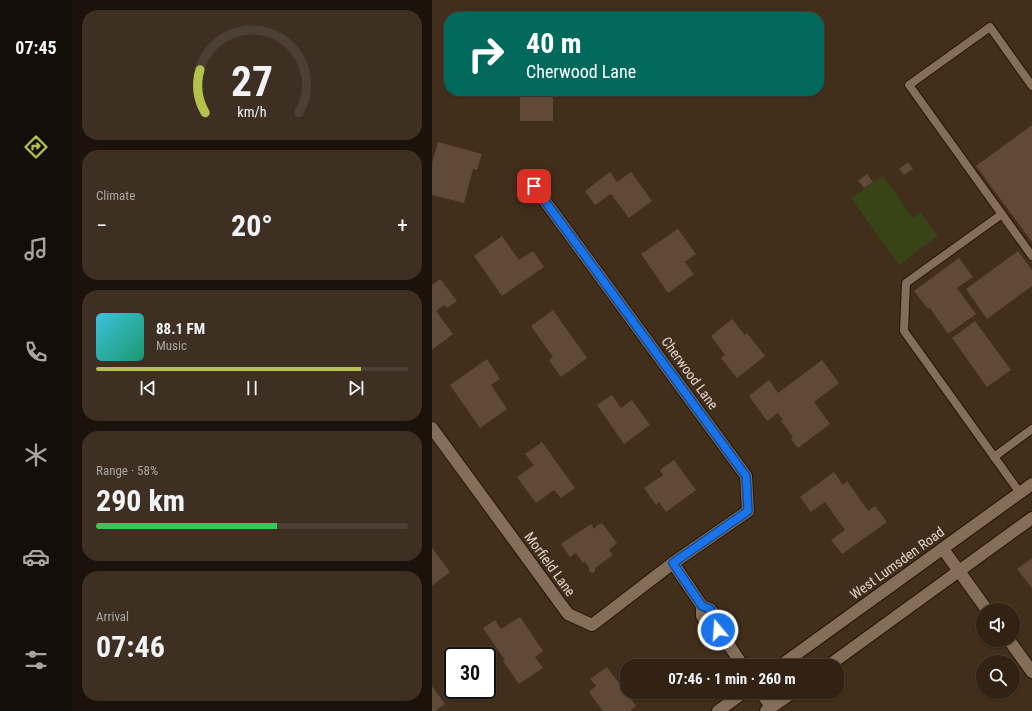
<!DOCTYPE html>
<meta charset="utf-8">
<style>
:root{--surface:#312214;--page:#3d2f22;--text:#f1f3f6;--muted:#a8a4a0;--line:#4c3f34;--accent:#b3c24b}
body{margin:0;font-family:"Roboto Condensed",sans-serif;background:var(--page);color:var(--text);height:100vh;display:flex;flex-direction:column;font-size:15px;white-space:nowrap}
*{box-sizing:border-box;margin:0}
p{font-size:13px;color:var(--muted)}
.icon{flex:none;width:22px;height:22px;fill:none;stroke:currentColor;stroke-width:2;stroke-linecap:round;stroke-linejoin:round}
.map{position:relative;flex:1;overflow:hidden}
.drawer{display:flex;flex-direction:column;gap:10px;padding:10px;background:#1b130b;width:360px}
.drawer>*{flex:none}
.guide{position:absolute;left:12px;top:12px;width:380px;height:84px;border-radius:16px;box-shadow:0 1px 3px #0004,0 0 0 1px var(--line);background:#00695c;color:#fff;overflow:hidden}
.fabs{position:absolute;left:544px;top:603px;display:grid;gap:8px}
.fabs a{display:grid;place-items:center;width:44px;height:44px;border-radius:50%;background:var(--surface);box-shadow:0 1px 3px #0004,0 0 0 1px var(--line);font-size:20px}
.speed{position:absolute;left:12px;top:647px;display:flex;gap:8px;font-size:20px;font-weight:700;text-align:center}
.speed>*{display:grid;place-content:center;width:52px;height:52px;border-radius:50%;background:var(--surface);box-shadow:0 1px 3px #0004,0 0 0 1px var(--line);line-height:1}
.speed .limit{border:2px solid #111;border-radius:6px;background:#fff;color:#111}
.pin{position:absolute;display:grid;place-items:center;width:34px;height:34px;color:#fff;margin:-17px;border-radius:8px;box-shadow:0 2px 6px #0006}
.me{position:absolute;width:44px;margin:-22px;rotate:342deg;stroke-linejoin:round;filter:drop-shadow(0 0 3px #0008)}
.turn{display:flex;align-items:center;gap:14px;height:84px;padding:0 16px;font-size:18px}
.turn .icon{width:52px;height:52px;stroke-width:2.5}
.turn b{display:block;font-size:28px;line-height:34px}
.big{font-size:30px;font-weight:700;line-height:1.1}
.drawer .tile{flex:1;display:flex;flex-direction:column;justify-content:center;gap:6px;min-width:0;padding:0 14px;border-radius:16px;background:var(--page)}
.drawer .dial{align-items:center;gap:0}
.dial svg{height:104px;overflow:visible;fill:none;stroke:var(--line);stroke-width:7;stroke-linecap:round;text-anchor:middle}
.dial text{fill:var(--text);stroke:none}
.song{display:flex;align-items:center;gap:12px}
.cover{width:48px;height:48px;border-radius:6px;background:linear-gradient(135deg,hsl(190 70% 55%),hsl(160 70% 35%))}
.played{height:4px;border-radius:2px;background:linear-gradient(90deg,var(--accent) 85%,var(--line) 85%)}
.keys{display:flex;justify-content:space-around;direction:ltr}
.heat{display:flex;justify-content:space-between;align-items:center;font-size:22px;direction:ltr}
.charge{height:6px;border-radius:3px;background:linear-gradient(90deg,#34c759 58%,var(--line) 0)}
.trip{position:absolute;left:188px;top:659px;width:224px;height:40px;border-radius:16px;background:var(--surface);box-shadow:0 1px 3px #0004,0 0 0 1px var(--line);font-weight:700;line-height:40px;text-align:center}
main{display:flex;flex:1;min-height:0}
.menu{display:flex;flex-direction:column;width:72px;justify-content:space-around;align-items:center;background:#140e08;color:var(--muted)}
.menu .icon{width:28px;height:28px}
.menu .selected{color:var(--accent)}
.menu b{font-size:18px;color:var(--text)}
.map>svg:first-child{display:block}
.green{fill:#394416}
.building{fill:#604a37}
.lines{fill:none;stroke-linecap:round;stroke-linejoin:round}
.service-casing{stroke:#271604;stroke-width:10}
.minor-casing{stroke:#271604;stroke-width:14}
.secondary-casing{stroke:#271604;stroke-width:14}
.service{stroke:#846e59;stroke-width:8}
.minor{stroke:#846e59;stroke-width:12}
.secondary{stroke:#846e59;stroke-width:12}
.route-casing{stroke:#114b97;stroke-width:10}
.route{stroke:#1a73e8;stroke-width:7}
.labels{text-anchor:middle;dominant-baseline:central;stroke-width:4;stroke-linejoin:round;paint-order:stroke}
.street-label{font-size:14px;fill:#e2d5ca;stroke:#412e1b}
</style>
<main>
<nav class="menu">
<b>07:45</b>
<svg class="icon selected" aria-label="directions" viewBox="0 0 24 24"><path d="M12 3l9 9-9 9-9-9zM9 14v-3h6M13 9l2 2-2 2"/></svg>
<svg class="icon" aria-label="music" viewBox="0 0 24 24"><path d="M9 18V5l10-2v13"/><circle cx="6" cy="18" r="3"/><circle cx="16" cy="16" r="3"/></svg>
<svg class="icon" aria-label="phone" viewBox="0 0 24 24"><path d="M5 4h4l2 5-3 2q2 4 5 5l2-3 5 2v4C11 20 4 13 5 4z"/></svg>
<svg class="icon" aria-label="climate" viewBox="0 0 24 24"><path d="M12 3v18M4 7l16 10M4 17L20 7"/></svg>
<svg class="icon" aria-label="car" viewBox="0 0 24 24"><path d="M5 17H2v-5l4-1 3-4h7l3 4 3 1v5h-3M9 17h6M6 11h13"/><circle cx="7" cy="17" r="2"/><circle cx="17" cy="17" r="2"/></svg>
<svg class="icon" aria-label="filters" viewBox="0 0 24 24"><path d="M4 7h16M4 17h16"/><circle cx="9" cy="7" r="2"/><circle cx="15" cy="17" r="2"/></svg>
</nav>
<section class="drawer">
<div class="tile dial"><svg viewBox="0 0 100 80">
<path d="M14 69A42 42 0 1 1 86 69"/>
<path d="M14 69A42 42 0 0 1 10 36" stroke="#b3c24b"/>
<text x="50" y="56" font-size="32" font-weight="700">27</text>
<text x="50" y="72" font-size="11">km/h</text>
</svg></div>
<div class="tile"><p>Climate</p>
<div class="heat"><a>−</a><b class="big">20°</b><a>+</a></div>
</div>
<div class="tile">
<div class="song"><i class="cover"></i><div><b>88.1 FM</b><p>Music</p></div></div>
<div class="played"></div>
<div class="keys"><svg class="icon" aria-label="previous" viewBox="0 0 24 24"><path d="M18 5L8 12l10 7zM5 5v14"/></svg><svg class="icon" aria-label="pause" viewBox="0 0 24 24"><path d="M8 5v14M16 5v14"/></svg><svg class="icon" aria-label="next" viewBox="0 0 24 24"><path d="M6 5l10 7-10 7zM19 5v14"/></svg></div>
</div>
<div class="tile"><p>Range · 58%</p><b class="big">290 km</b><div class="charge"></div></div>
<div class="tile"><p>Arrival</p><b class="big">07:46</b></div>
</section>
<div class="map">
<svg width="600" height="711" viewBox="0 0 600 711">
<rect width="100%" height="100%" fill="#412e1b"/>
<polygon class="green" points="451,176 481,218 489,213 506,236 467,265 419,198"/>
<g class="building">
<polygon points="88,91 116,91 116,95 121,95 121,121 88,121"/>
<polygon points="600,125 600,242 544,166"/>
<polygon points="6,142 50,154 45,170 41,169 32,203 0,195 0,164"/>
<polygon points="476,162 481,169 472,175 467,169"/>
<polygon points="178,172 185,182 199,172 220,201 197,218 179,194 163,205 153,191"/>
<polygon points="435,174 441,182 432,188 426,181"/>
<polygon points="246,229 264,254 253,262 262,274 236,293 209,254"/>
<polygon points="70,236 87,260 101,251 112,267 70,296 42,256"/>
<polygon points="586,251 600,270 600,286 555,319 534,289"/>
<polygon points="527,258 541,277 525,288 544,314 516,334 498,308 496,309 482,291"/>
<polygon points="8,279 25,301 15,308 12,305 4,311 21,334 0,350 0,285"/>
<polygon points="121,310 155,358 129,377 117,360 121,357 99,326"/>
<polygon points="300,319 313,335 315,333 333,356 305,378 289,358 293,355 279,336"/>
<polygon points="543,321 579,370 555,387 520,338"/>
<polygon points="55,359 68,379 59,385 75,409 48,428 18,385"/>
<polygon points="390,360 407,383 382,402 398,424 366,448 359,439 361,437 349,421 351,420 346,413 335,421 317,396 337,380 346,393"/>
<polygon points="180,395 189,408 200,400 218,425 192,444 165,405"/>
<polygon points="110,442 143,488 129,498 122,490 104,503 85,477 102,465 93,454"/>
<polygon points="242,460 264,490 234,512 227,502 224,505 212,488 231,475 228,470"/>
<polygon points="402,472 411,485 415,481 436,511 443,506 455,522 410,554 399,540 413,530 393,502 379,512 368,497"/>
<polygon points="170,523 185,543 177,550 181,555 163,568 163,571 161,573 158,572 157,570 157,568 153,562 151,563 144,553 138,557 129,544 159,524 162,529 164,526"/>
<polygon points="0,548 18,572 0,586"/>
<polygon points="600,558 600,588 585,569"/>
<polygon points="88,617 111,651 103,657 111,668 87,684 71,661 73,660 51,628 63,620 69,629"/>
<polygon points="175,667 204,706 198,711 171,711 157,692 164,686 158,679"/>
<polygon points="0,686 13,704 3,711 0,711"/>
</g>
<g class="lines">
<g class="service-casing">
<g id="service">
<polyline points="600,86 558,27 477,85 600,256"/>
<polyline points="570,214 474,283 472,331 588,493"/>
<polyline points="562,457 600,429"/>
</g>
</g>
<g class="minor-casing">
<g id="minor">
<polyline points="0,428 136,614 160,625 241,563 316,511 314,476 102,186"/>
<polyline points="511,549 555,610"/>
<polyline points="241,563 270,606 278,609 287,621 287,630 311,666"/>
<polyline points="270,606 270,616 278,628 287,630"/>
<polyline points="577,640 600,672"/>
<polyline points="329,692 339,707"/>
</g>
</g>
<g class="secondary-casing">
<g id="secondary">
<polyline points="348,666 600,484"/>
<polyline points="396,666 600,518"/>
<polyline points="286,711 312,692"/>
<polyline points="334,711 361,692"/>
</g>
</g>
<use href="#service" class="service"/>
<use href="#minor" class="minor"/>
<use href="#secondary" class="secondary"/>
</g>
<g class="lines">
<g class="route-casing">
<polyline id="route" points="102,186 314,476 316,511 241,563 270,606 278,609 287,621 286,630"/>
</g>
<use href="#route" class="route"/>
</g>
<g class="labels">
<g class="street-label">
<text transform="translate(258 373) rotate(54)">Cherwood Lane</text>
<text transform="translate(465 563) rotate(-36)">West Lumsden Road</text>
<text transform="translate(118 564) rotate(54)">Morfield Lane</text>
</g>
</g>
</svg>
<div class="fabs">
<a><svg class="icon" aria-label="sound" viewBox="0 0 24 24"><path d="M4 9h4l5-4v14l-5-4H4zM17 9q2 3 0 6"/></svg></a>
<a><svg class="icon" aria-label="search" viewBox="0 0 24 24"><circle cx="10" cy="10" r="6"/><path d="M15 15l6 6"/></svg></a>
</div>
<div class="speed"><div class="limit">30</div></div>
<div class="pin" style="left:102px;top:186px;background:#d93025"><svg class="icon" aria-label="arrive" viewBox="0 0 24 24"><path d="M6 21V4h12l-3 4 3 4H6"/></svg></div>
<svg class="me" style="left:286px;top:630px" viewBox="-20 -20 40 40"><circle r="17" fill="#1a73e8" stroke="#fff" stroke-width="3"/><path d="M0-11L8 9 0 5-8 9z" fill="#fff"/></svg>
<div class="trip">07:46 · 1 min · 260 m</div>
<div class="guide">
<div class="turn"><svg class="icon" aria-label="right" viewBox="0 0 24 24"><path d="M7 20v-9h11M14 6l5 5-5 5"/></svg><div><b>40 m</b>Cherwood Lane</div></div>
</div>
</div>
</main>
